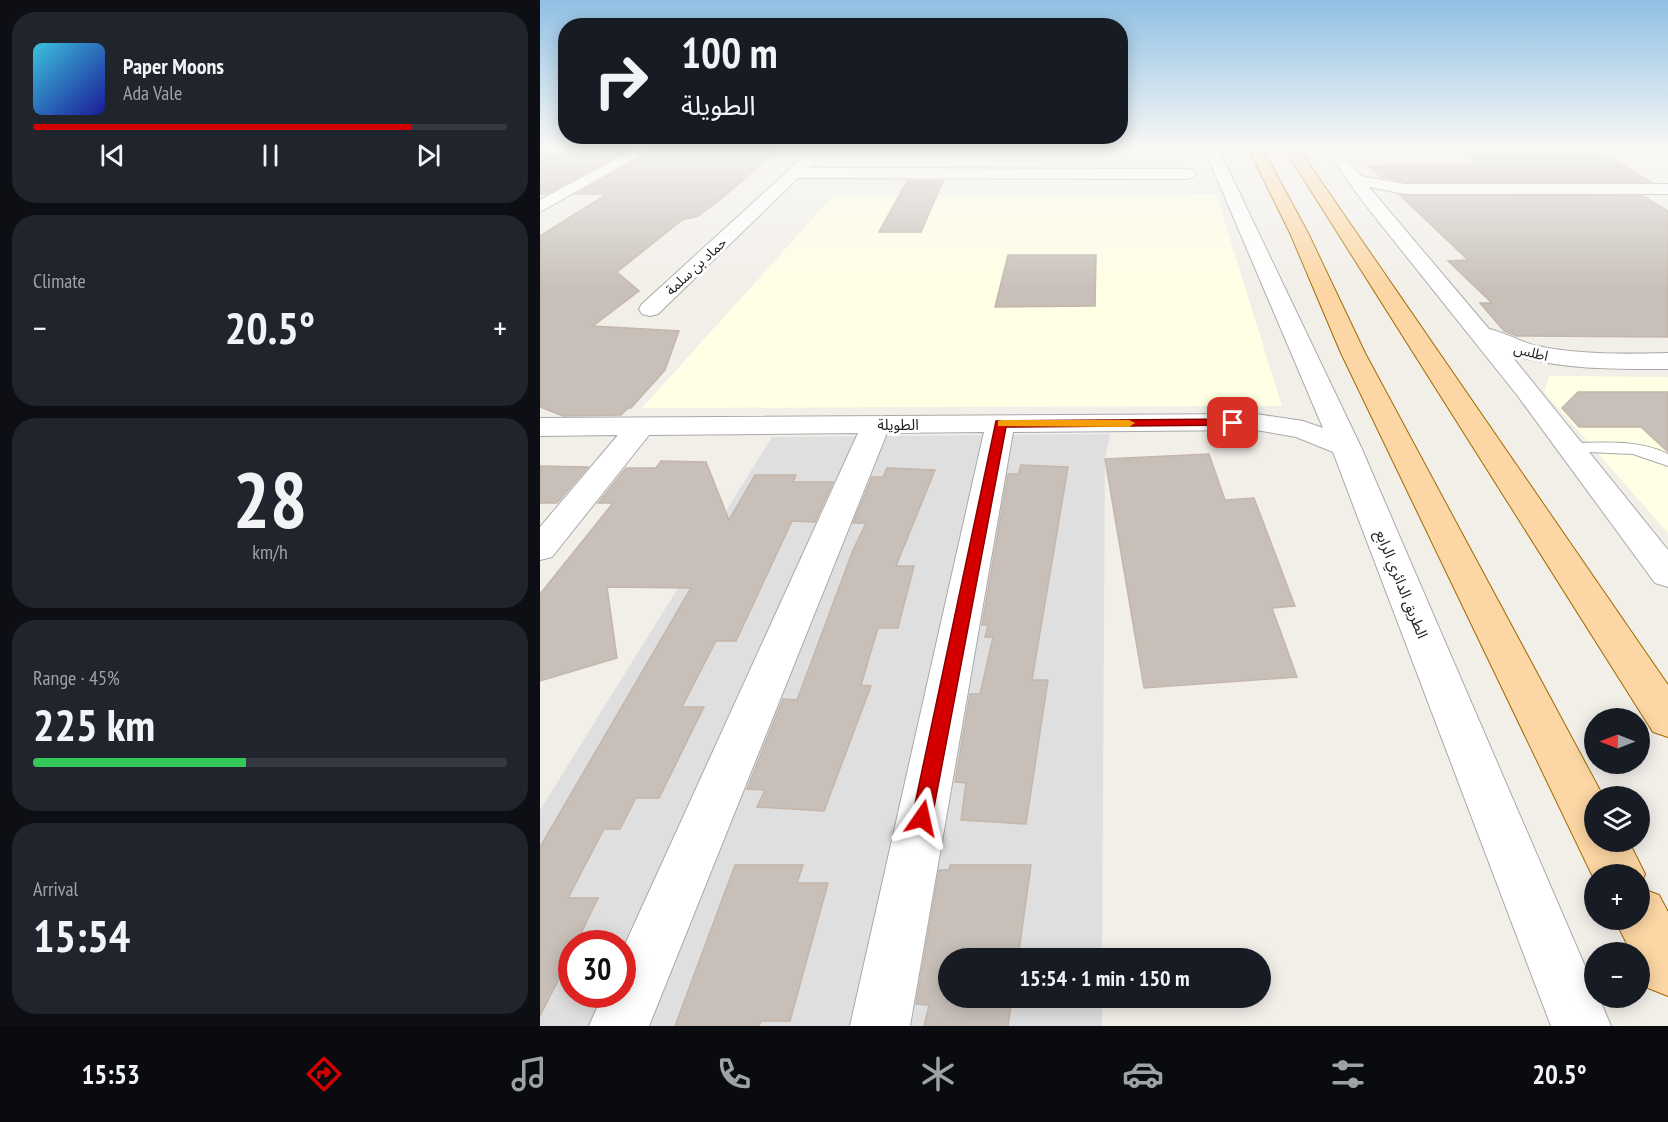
<!DOCTYPE html>
<meta charset="utf-8">
<style>
:root{--surface:#171b24;--page:#20242c;--text:#f1f3f6;--muted:#9ea1a6;--line:#363941;--accent:#d40000}
body{margin:0;font-family:"PT Sans Narrow","Noto Sans Arabic",sans-serif;background:var(--page);color:var(--text);height:100vh;display:flex;flex-direction:column;font-size:22px;white-space:nowrap}
*{box-sizing:border-box;margin:0}
p{font-size:20px;color:var(--muted)}
.icon{flex:none;width:33px;height:33px;fill:none;stroke:currentColor;stroke-width:2;stroke-linecap:round;stroke-linejoin:round}
.map{position:relative;flex:1;overflow:hidden}
.sheet{display:flex;flex-direction:column;gap:12px;padding:12px;background:#0d0f14;width:540px}
.sheet>*{flex:none}
.top-card{position:absolute;left:18px;top:18px;width:570px;height:126px;border-radius:24px;box-shadow:0 3px 15px #0003;background:#171b24;color:var(--text);overflow:hidden}
.needle{width:39px;rotate:270deg}
.fabs{position:absolute;left:1044px;top:708px;display:grid;gap:12px}
.fabs a{display:grid;place-items:center;width:66px;height:66px;border-radius:50%;background:var(--surface);box-shadow:0 3px 15px #0003;font-size:30px}
.speed{position:absolute;left:18px;top:930px;display:flex;gap:12px;font-size:30px;font-weight:700;text-align:center}
.speed>*{display:grid;place-content:center;width:78px;height:78px;border-radius:50%;background:var(--surface);box-shadow:0 3px 15px #0003;line-height:1}
.speed .limit{border:9px solid #d22;background:#fff;color:#111}
.pin{position:absolute;display:grid;place-items:center;width:51px;height:51px;color:#fff;margin:-26px;border-radius:12px;box-shadow:0 3px 9px #0006}
.me{position:absolute;width:66px;margin:-33px;rotate:11deg;stroke-linejoin:round;filter:drop-shadow(0 0 4px #0008)}
.turn{display:flex;align-items:center;gap:21px;height:126px;padding:0 24px;font-size:27px}
.turn .icon{width:78px;height:78px;stroke-width:2.5}
.turn b{display:block;font-size:42px;line-height:51px}
.big{font-size:45px;font-weight:700;line-height:1.1}
.sheet .card{flex:1;display:flex;flex-direction:column;justify-content:center;gap:9px;min-width:0;padding:0 21px;border-radius:24px;background:var(--page)}
.sheet .dial{align-items:center;gap:0}
.dial b{font-size:78px;line-height:1}
.song{display:flex;align-items:center;gap:18px}
.cover{width:72px;height:72px;border-radius:9px;background:linear-gradient(135deg,hsl(190 70% 55%),hsl(240 70% 35%))}
.played{height:6px;border-radius:3px;background:linear-gradient(90deg,var(--accent) 80%,var(--line) 80%)}
.keys{display:flex;justify-content:space-around;direction:ltr}
.heat{display:flex;justify-content:space-between;align-items:center;font-size:33px;direction:ltr}
.charge{height:9px;border-radius:4px;background:linear-gradient(90deg,#34c759 45%,var(--line) 0)}
.trip{position:absolute;left:398px;top:948px;width:333px;height:60px;border-radius:30px;background:var(--surface);box-shadow:0 3px 15px #0003;font-weight:700;line-height:60px;text-align:center}
.dock{display:flex;height:96px;justify-content:space-around;align-items:center;background:#090b0e;color:var(--muted)}
.dock .icon{width:42px;height:42px}
.dock .active{color:var(--accent)}
.dock b{font-size:27px;color:var(--text)}
main{display:flex;flex:1;min-height:0}
.map>svg:first-child{display:block}
.residential{fill:#e0dfdf;fill-rule:evenodd}
.education{fill:#ffffe5}
.building{fill:#c7bfb8;stroke:#c4b6ab;stroke-width:1.5}
.lines{fill:none;stroke-linecap:round;stroke-linejoin:round}
.lane-casing{stroke:#a9a9a9;stroke-width:2}
.street-casing{stroke:#a9a9a9;stroke-width:2}
.primary-casing{stroke:#a06b00;stroke-width:2}
.lane{fill:#fff;fill-rule:evenodd}
.street{fill:#fff;fill-rule:evenodd}
.primary{fill:#fcd6a4;fill-rule:evenodd}
.route{fill:#d40000;stroke:#8a0000;stroke-width:1.5}
.slow{fill:#f59e0b}
.labels{text-anchor:middle;dominant-baseline:central;stroke-width:6;stroke-linejoin:round;paint-order:stroke}
.far-street-label{font-size:14px;fill:#222;stroke:#fff}
.street-label{font-size:15px;fill:#222;stroke:#fff}
</style>
<main>
<section class="sheet">
<div class="card">
<div class="song"><i class="cover"></i><div><b>Paper Moons</b><p>Ada Vale</p></div></div>
<div class="played"></div>
<div class="keys"><svg class="icon" aria-label="previous" viewBox="0 0 24 24"><path d="M18 5L8 12l10 7zM5 5v14"/></svg><svg class="icon" aria-label="pause" viewBox="0 0 24 24"><path d="M8 5v14M16 5v14"/></svg><svg class="icon" aria-label="next" viewBox="0 0 24 24"><path d="M6 5l10 7-10 7zM19 5v14"/></svg></div>
</div>
<div class="card"><p>Climate</p>
<div class="heat"><a>−</a><b class="big">20.5°</b><a>+</a></div>
</div>
<div class="card dial"><b>28</b><p>km/h</p></div>
<div class="card"><p>Range · 45%</p><b class="big">225 km</b><div class="charge"></div></div>
<div class="card"><p>Arrival</p><b class="big">15:54</b></div>
</section>
<div class="map">
<svg width="1128" height="1026" viewBox="0 0 1128 1026">
<rect width="100%" height="100%" fill="#f2efe9"/>
<path class="residential" d="M 570,434 L 565,459 L 562,958 L 408,958 L 408,998 L 562,998 L 562,1026 L 0,1026 L 0,810 L 232,437 ZM 32,944 L 82,944 L 82,994 L 32,994 Z"/>
<g class="education">
<polygon points="676,194 742,406 102,408 294,195"/>
<polygon points="1009,376 1128,377 1128,533 1004,392"/>
</g>
<g class="building">
<polygon points="240,148 180,200 158,216 142,220 77,272 99,291 53,326 139,331 125,370 91,408 88,408 81,415 23,416 0,407 0,236 67,194 36,194 115,149"/>
<polygon points="930,148 1054,148 1111,182 865,182 841,177 829,166 936,164 916,149 932,149"/>
<polygon points="0,149 90,149 6,194 0,194"/>
<polygon points="367,181 403,181 381,232 339,232"/>
<polygon points="860,195 1103,196 1128,211 1128,337 976,336 964,331 940,303 952,303 908,261 928,260"/>
<polygon points="468,255 556,255 555,306 455,307"/>
<polygon points="1038,392 1128,392 1128,452 1101,427 1039,427 1022,408"/>
<polygon points="669,454 685,500 714,498 755,606 732,608 757,677 604,688 565,459"/>
<polygon points="121,461 166,462 189,520 215,475 256,475 253,482 293,482 275,522 252,521 196,641 176,641 142,707 164,707 119,798 96,798 80,829 64,829 28,898 58,898 36,944 32,944 32,953 0,1016 0,847 151,588 67,587 77,658 0,681 0,594 73,503 58,503 86,468 116,468"/>
<polygon points="481,465 528,467 492,680 508,680 486,824 421,820 426,783 415,782 430,694 440,694 453,637 445,637 448,625 442,625 468,474 478,474"/>
<polygon points="0,466 48,467 17,503 0,503"/>
<polygon points="347,468 395,470 356,566 374,566 358,628 338,628 321,685 331,686 284,811 217,807 225,790 207,789 243,699 257,700 313,550 326,523 313,523 332,477 343,477"/>
<polygon points="195,865 263,865 257,883 288,883 250,1021 221,1021 219,1026 135,1026"/>
<polygon points="410,865 491,865 478,958 408,958 408,998 472,998 468,1026 384,1026 389,1005 376,1004 399,870 409,870"/>
</g>
<g class="lines">
<g class="lane-casing">
<path id="lane" d="M 1030,443 C 1062,443 1098,439 1128,454 L 1128,466 L 1093,454 L 1024,451 L 1022,448 L 1024,445 Z"/>
</g>
<g class="street-casing">
<g id="street">
<polygon points="96,148 113,148 0,212 0,200"/>
<polygon points="273,148 288,148 268,168 649,169 657,174 649,179 258,178 118,314 110,316 102,314 99,309 102,304"/>
<polygon points="664,148 678,148 821,447 1054,987 1054,998 1059,998 1071,1026 1011,1026 793,452 756,437 716,430 473,432 370,1026 310,1026 444,432 347,433 109,1026 49,1026 63,994 82,994 82,951 318,433 109,435 12,557 0,560 0,527 78,435 0,436 0,418 716,414 763,421 783,428"/>
<path d="M 785,148 L 799,148 L 821,176 L 865,184 L 1128,184 L 1128,194 L 865,194 L 829,187 L 949,329 C 966,333 981,342 997,346 C 1040,355 1085,354 1128,353 L 1128,369 C 1075,369 1021,370 970,354 L 1128,550 L 1128,587 L 1115,583 L 977,395 L 823,202 Z"/>
</g>
</g>
<g class="primary-casing">
<g id="primary">
<polygon points="708,148 722,148 768,233 825,353 1063,796 1054,796 1054,842 1089,842 1105,874 1100,886 1100,874 1054,874 1054,879 801,353 750,233"/>
<polygon points="744,148 758,148 1128,685 1128,737 1113,732"/>
<polygon points="1100,888 1119,895 1128,912 1128,996 1108,988 1100,971 1100,952 1091,952 1075,920 1100,920"/>
</g>
</g>
<use href="#lane" class="lane"/>
<use href="#street" class="street"/>
<use href="#primary" class="primary"/>
</g>
<linearGradient id="sky" x2="0" y2="1"><stop stop-color="#8fc0e4"/><stop offset="0.51" stop-color="#f9f8f5"/><stop offset="1" stop-color="#f9f8f5" stop-opacity="0"/></linearGradient>
<rect width="1128" height="291" fill="url(#sky)"/>
<polygon class="route" points="693,419 697,420 697,425 466,427 392,818 389,824 382,826 375,824 372,818 456,421"/>
<polygon class="slow" points="462,420 589,420 595,423 589,427 458,426 458,421"/>
<g class="labels">
<g class="far-street-label">
<text transform="translate(156 266) rotate(-43)">حماد بن سلمة</text>
<text transform="translate(991 352) rotate(14)">اطلس</text>
</g>
<g class="street-label">
<text x="358" y="424">الطويلة</text>
<text transform="translate(862 584) rotate(68)">الطريق الدائري الرابع</text>
</g>
</g>
</svg>
<div class="fabs">
<a><svg class="needle" viewBox="-14 -14 28 28"><path d="M0-13l5 13h-10z" fill="#e53935"/><path d="M0 13l5-13h-10z" fill="#9ea1a6"/></svg></a>
<a><svg class="icon" aria-label="layers" viewBox="0 0 24 24"><path d="M12 4l9 5-9 5-9-5zM3 14l9 5 9-5"/></svg></a>
<a>+</a>
<a>−</a>
</div>
<div class="speed"><div class="limit">30</div></div>
<div class="pin" style="left:693px;top:423px;background:#d93025"><svg class="icon" aria-label="arrive" viewBox="0 0 24 24"><path d="M6 21V4h12l-3 4 3 4H6"/></svg></div>
<svg class="me" style="left:382px;top:818px" viewBox="-20 -20 40 40"><path d="M0-17L14 15 0 8-14 15z" fill="#d40000" stroke="#fff" stroke-width="4"/></svg>
<div class="trip">15:54 · 1 min · 150 m</div>
<div class="top-card">
<div class="turn"><svg class="icon" aria-label="right" viewBox="0 0 24 24"><path d="M7 20v-9h11M14 6l5 5-5 5"/></svg><div><b>100 m</b>الطويلة</div></div>
</div>
</div>
</main>
<nav class="dock">
<b>15:53</b>
<svg class="icon active" aria-label="directions" viewBox="0 0 24 24"><path d="M12 3l9 9-9 9-9-9zM9 14v-3h6M13 9l2 2-2 2"/></svg>
<svg class="icon" aria-label="music" viewBox="0 0 24 24"><path d="M9 18V5l10-2v13"/><circle cx="6" cy="18" r="3"/><circle cx="16" cy="16" r="3"/></svg>
<svg class="icon" aria-label="phone" viewBox="0 0 24 24"><path d="M5 4h4l2 5-3 2q2 4 5 5l2-3 5 2v4C11 20 4 13 5 4z"/></svg>
<svg class="icon" aria-label="climate" viewBox="0 0 24 24"><path d="M12 3v18M4 7l16 10M4 17L20 7"/></svg>
<svg class="icon" aria-label="car" viewBox="0 0 24 24"><path d="M5 17H2v-5l4-1 3-4h7l3 4 3 1v5h-3M9 17h6M6 11h13"/><circle cx="7" cy="17" r="2"/><circle cx="17" cy="17" r="2"/></svg>
<svg class="icon" aria-label="filters" viewBox="0 0 24 24"><path d="M4 7h16M4 17h16"/><circle cx="9" cy="7" r="2"/><circle cx="15" cy="17" r="2"/></svg>
<b>20.5°</b>
</nav>
